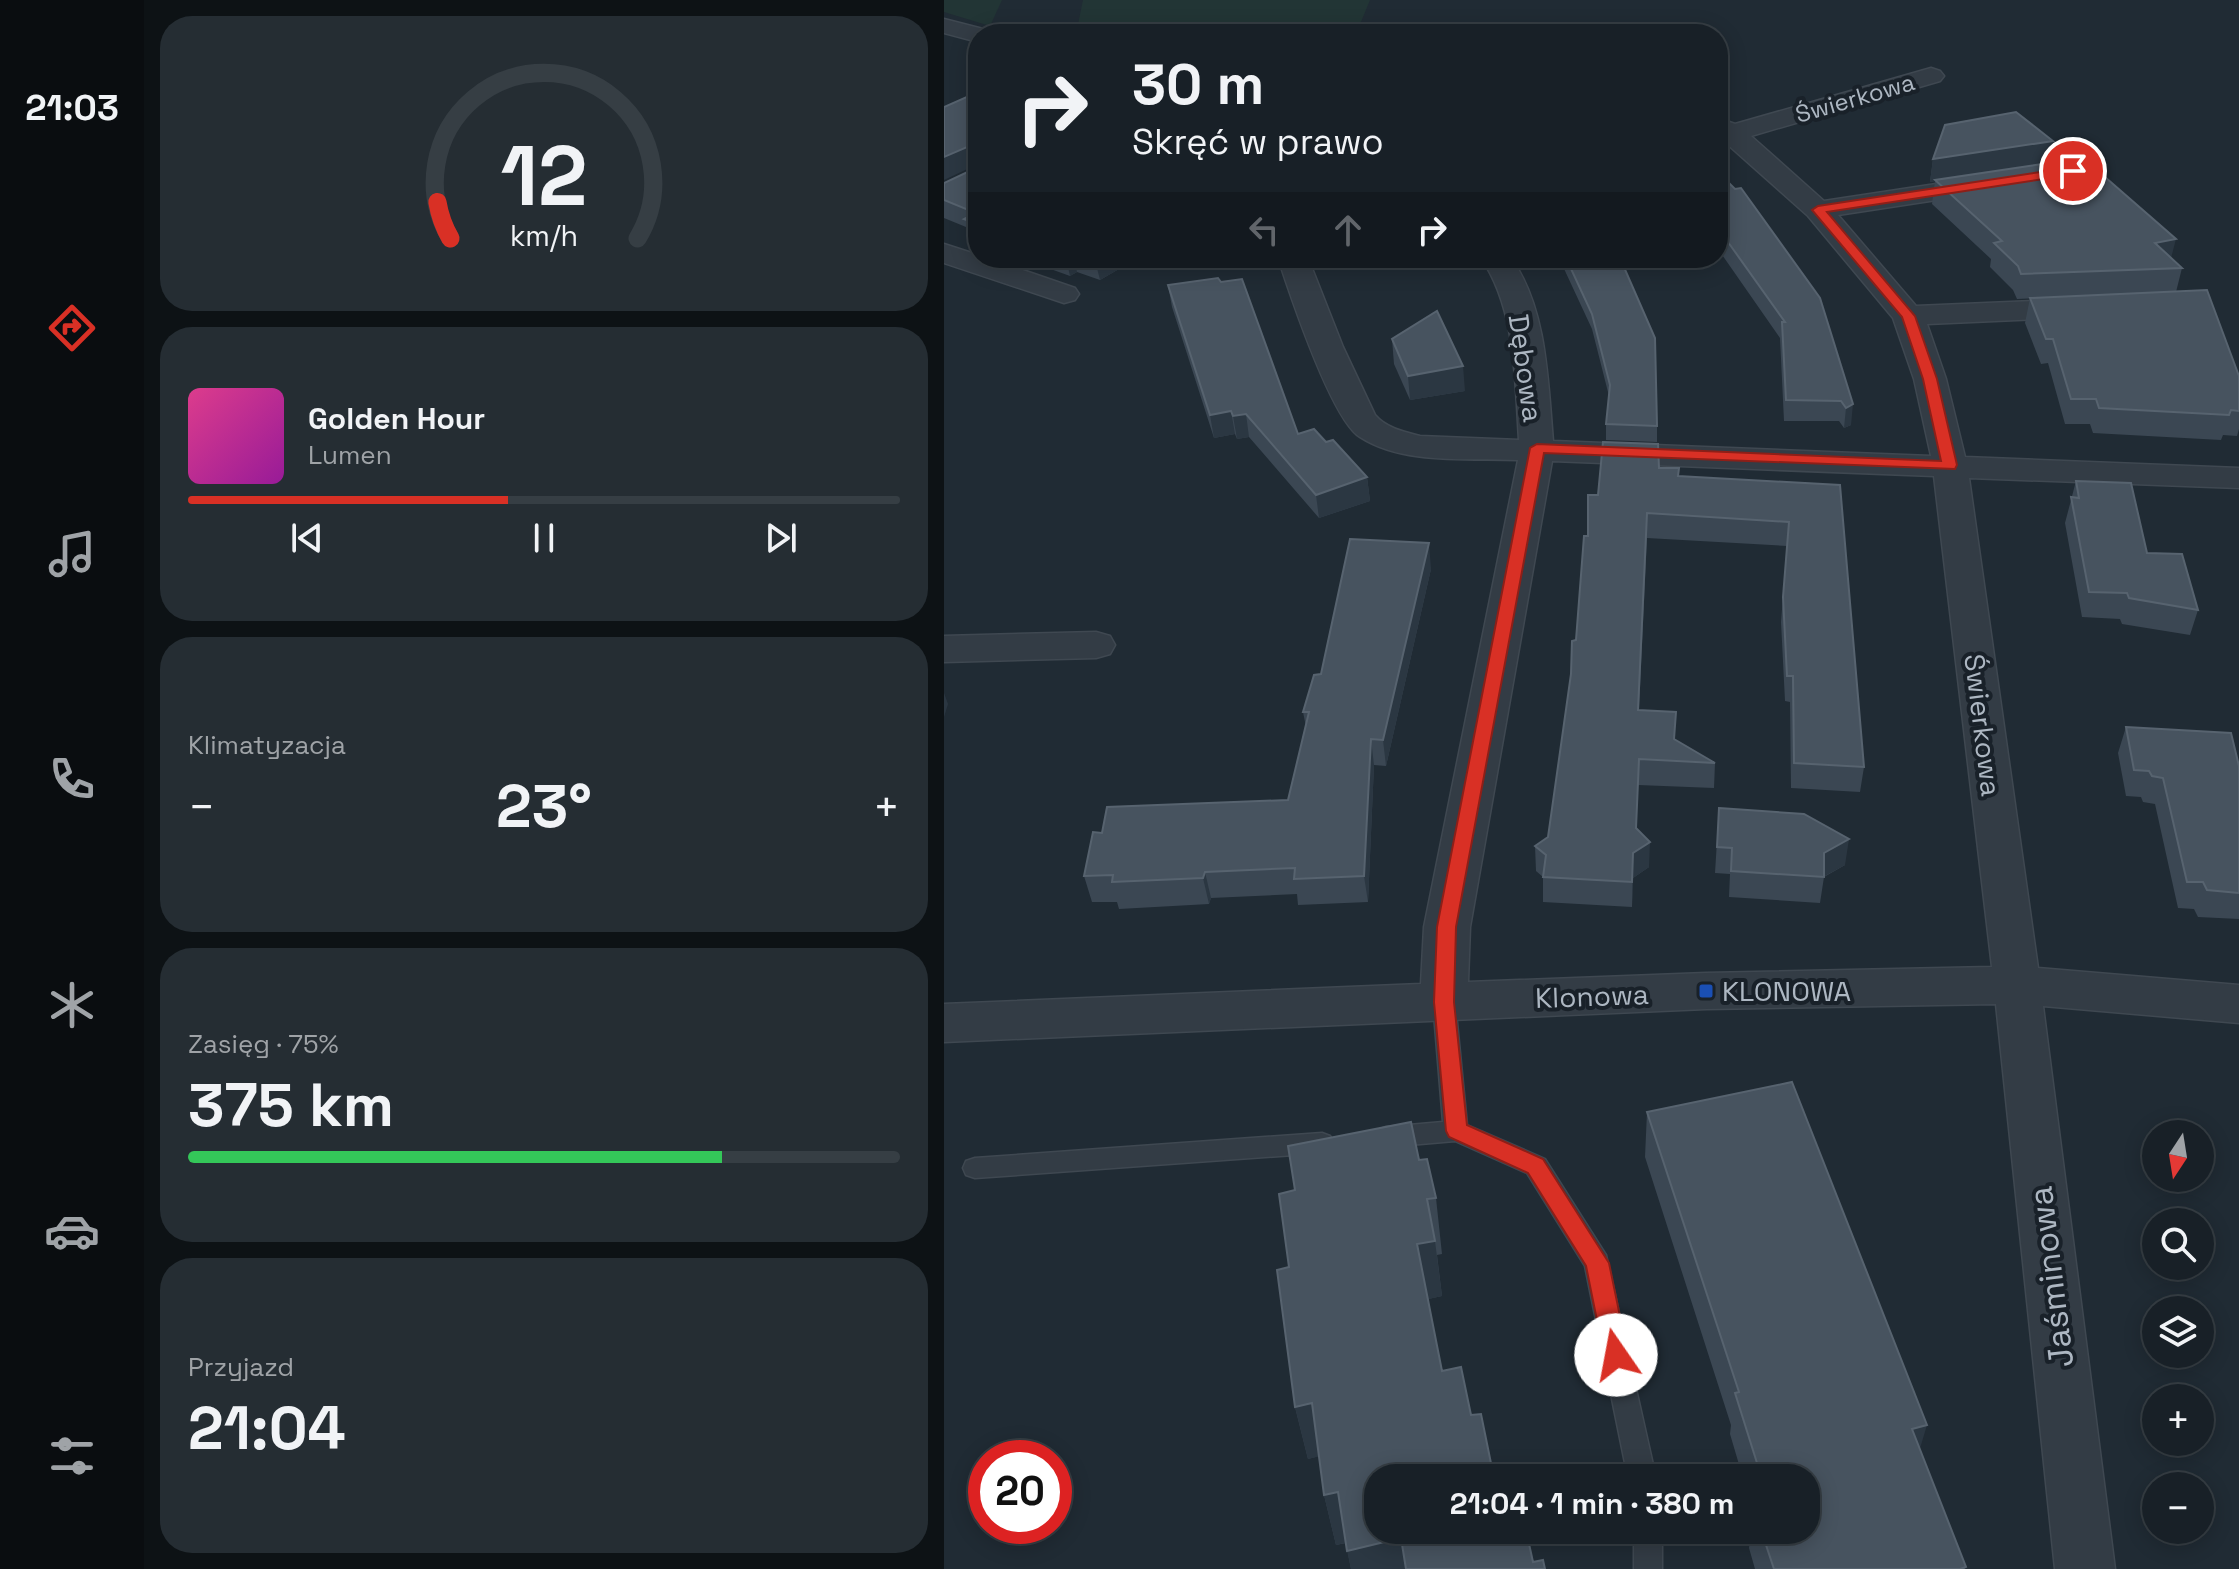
<!DOCTYPE html>
<html lang="pl">
<meta charset="utf-8">
<style>
:root{--surface:#182027;--page:#252d33;--text:#f1f3f6;--muted:#9fa3a7;--line:#363e44;--accent:#d93025}
body{margin:0;font-family:"Space Grotesk",sans-serif;background:var(--page);color:var(--text);height:100vh;display:flex;flex-direction:column;font-size:30px;white-space:nowrap}
*{box-sizing:border-box;margin:0}
p{font-size:26px;color:var(--muted)}
.icon{flex:none;width:44px;height:44px;fill:none;stroke:currentColor;stroke-width:2;stroke-linecap:round;stroke-linejoin:round}
.map{position:relative;flex:1;overflow:hidden}
.panel{display:flex;flex-direction:column;gap:16px;padding:16px;background:#0d1215;width:800px}
.panel>*{flex:none}
.top-card{position:absolute;left:24px;top:24px;width:760px;height:244px;border-radius:32px;box-shadow:0 4px 20px #0003,0 0 0 2px var(--line);background:#182027;color:var(--text);overflow:hidden}
.needle{width:52px;rotate:192deg}
.fabs{position:absolute;left:1198px;top:1120px;display:grid;gap:16px}
.fabs a{display:grid;place-items:center;width:72px;height:72px;border-radius:50%;background:var(--surface);box-shadow:0 4px 20px #0003,0 0 0 2px var(--line);font-size:40px}
.speed{position:absolute;left:24px;top:1440px;display:flex;gap:16px;font-size:40px;font-weight:700;text-align:center}
.speed>*{display:grid;place-content:center;width:104px;height:104px;border-radius:50%;background:var(--surface);box-shadow:0 4px 20px #0003,0 0 0 2px var(--line);line-height:1}
.speed .limit{border:12px solid #d22;background:#fff;color:#111}
.pin{position:absolute;display:grid;place-items:center;width:68px;height:68px;color:#fff;margin:-34px;border:4px solid #fff;border-radius:50%;box-shadow:0 2px 8px #0007}
.me{position:absolute;width:88px;margin:-44px;rotate:348deg;stroke-linejoin:round;filter:drop-shadow(0 0 6px #0008)}
.turn{display:flex;align-items:center;gap:28px;height:168px;padding:0 32px;font-size:36px}
.turn .icon{width:104px;height:104px;stroke-width:2.5}
.turn b{display:block;font-size:56px;line-height:68px}
.lanes{display:flex;align-items:center;height:76px;padding:0 32px;background:#0003;justify-content:center;gap:40px;direction:ltr}
.lanes .off{opacity:.35}
.big{font-size:60px;font-weight:700;line-height:1.1}
.panel .tile{flex:1;display:flex;flex-direction:column;justify-content:center;gap:12px;min-width:0;padding:0 28px;border-radius:32px;background:var(--page)}
.panel .dial{align-items:center;gap:0}
.dial svg{height:208px;overflow:visible;fill:none;stroke:var(--line);stroke-width:7;stroke-linecap:round;text-anchor:middle}
.dial text{fill:var(--text);stroke:none}
.song{display:flex;align-items:center;gap:24px}
.cover{width:96px;height:96px;border-radius:12px;background:linear-gradient(135deg,hsl(330 70% 55%),hsl(300 70% 35%))}
.played{height:8px;border-radius:4px;background:linear-gradient(90deg,var(--accent) 45%,var(--line) 45%)}
.keys{display:flex;justify-content:space-around;direction:ltr}
.heat{display:flex;justify-content:space-between;align-items:center;font-size:44px;direction:ltr}
.charge{height:12px;border-radius:6px;background:linear-gradient(90deg,#34c759 75%,var(--line) 0)}
.trip{position:absolute;left:420px;top:1464px;width:456px;height:80px;border-radius:32px;background:var(--surface);box-shadow:0 4px 20px #0003,0 0 0 2px var(--line);font-weight:700;line-height:80px;text-align:center}
main{display:flex;flex:1;min-height:0}
.tabs{display:flex;flex-direction:column;width:144px;justify-content:space-around;align-items:center;background:#0a0d10;color:var(--muted)}
.tabs .icon{width:56px;height:56px}
.tabs .active{color:var(--accent)}
.tabs b{font-size:36px;color:var(--text)}
.map>svg:first-child{display:block}
.green{fill:#223535}
.lines{fill:none;stroke-linecap:round;stroke-linejoin:round}
.lane-casing{stroke:#3f4851;stroke-width:3}
.street-casing{stroke:#3f4851;stroke-width:3}
.lane{fill:#333c45;fill-rule:evenodd}
.street{fill:#333c45;fill-rule:evenodd}
.wall{fill:#3b4753}
.shaded-wall{fill:#2b3742}
.building{fill:#47535f;stroke:#57636f;stroke-width:2}
.route{fill:#d93025;stroke:#8d1f18;stroke-width:2}
.transit-dot{fill:#1a4fb4;stroke:#192129;stroke-width:3}
.labels{text-anchor:middle;dominant-baseline:central;stroke-width:8;stroke-linejoin:round;paint-order:stroke}
.far-street-label{font-size:24px;fill:#adb7c2;stroke:#192129}
.street-label{font-size:28px;fill:#adb7c2;stroke:#192129}
.poi-label{font-size:28px;fill:#adb7c2;stroke:#192129;text-anchor:start}
.near-street-label{font-size:34px;fill:#adb7c2;stroke:#192129}
</style>
<main>
<nav class="tabs">
<b>21:03</b>
<svg class="icon active" aria-label="directions" viewBox="0 0 24 24"><path d="M12 3l9 9-9 9-9-9zM9 14v-3h6M13 9l2 2-2 2"/></svg>
<svg class="icon" aria-label="music" viewBox="0 0 24 24"><path d="M9 18V5l10-2v13"/><circle cx="6" cy="18" r="3"/><circle cx="16" cy="16" r="3"/></svg>
<svg class="icon" aria-label="phone" viewBox="0 0 24 24"><path d="M5 4h4l2 5-3 2q2 4 5 5l2-3 5 2v4C11 20 4 13 5 4z"/></svg>
<svg class="icon" aria-label="climate" viewBox="0 0 24 24"><path d="M12 3v18M4 7l16 10M4 17L20 7"/></svg>
<svg class="icon" aria-label="car" viewBox="0 0 24 24"><path d="M5 17H2v-5l4-1 3-4h7l3 4 3 1v5h-3M9 17h6M6 11h13"/><circle cx="7" cy="17" r="2"/><circle cx="17" cy="17" r="2"/></svg>
<svg class="icon" aria-label="filters" viewBox="0 0 24 24"><path d="M4 7h16M4 17h16"/><circle cx="9" cy="7" r="2"/><circle cx="15" cy="17" r="2"/></svg>
</nav>
<section class="panel">
<div class="tile dial"><svg viewBox="0 0 100 80">
<path d="M14 69A42 42 0 1 1 86 69"/>
<path d="M14 69A42 42 0 0 1 9 55" stroke="#d93025"/>
<text x="50" y="56" font-size="32" font-weight="700">12</text>
<text x="50" y="72" font-size="11">km/h</text>
</svg></div>
<div class="tile">
<div class="song"><i class="cover"></i><div><b>Golden Hour</b><p>Lumen</p></div></div>
<div class="played"></div>
<div class="keys"><svg class="icon" aria-label="previous" viewBox="0 0 24 24"><path d="M18 5L8 12l10 7zM5 5v14"/></svg><svg class="icon" aria-label="pause" viewBox="0 0 24 24"><path d="M8 5v14M16 5v14"/></svg><svg class="icon" aria-label="next" viewBox="0 0 24 24"><path d="M6 5l10 7-10 7zM19 5v14"/></svg></div>
</div>
<div class="tile"><p>Klimatyzacja</p>
<div class="heat"><a>−</a><b class="big">23°</b><a>+</a></div>
</div>
<div class="tile"><p>Zasięg · 75%</p><b class="big">375 km</b><div class="charge"></div></div>
<div class="tile"><p>Przyjazd</p><b class="big">21:04</b></div>
</section>
<div class="map">
<svg width="1295" height="1569" viewBox="0 0 1295 1569">
<rect width="100%" height="100%" fill="#202b34"/>
<g class="green">
<polygon points="0,0 58,0 46,26 0,12"/>
<polygon points="139,0 426,0 412,34 132,34"/>
</g>
<g class="lines">
<g class="lane-casing">
<g id="lane">
<polygon points="500,993 508,996 511,1002 523,1125 601,1159 662,1255 712,1478 684,1478 641,1266 583,1173 511,1141 442,1147 434,1144 430,1137 434,1130 442,1127 499,1122 489,1002 492,996"/>
<polygon points="378,1133 386,1136 390,1143 386,1150 378,1153 31,1178 22,1175 19,1168 22,1161 31,1158"/>
<rect x="690" y="1530" width="28" height="39"/>
</g>
</g>
<g class="street-casing">
<g id="street">
<polygon points="0,19 43,30 45,34 34,34 34,42 0,33"/>
<path d="M 987,68 L 996,71 L 1000,76 L 996,81 L 807,136 L 880,201 L 1045,176 L 1055,178 L 1059,184 L 1055,190 L 1045,192 L 894,215 L 972,306 L 1139,299 L 1150,301 L 1154,308 L 1150,315 L 1139,317 L 983,324 L 1002,379 L 1021,457 L 1295,468 L 1295,488 L 1025,478 L 1094,968 L 1295,985 L 1295,1023 L 1099,1006 L 1171,1569 L 1111,1569 L 1052,1004 L 762,1009 L 0,1042 L 0,1004 L 477,984 L 480,927 L 574,460 C 524,458 459,465 416,437 C 387,419 346,294 334,258 L 364,258 L 399,347 L 431,415 C 442,428 460,432 476,436 L 575,440 C 571,380 572,309 537,258 L 567,258 C 603,308 604,382 609,441 L 987,456 L 970,379 L 949,318 L 864,216 L 774,136 L 774,118 L 791,124 ZM 608,461 L 990,476 L 1048,967 L 762,973 L 524,982 L 526,927 Z"/>
<polygon points="0,244 34,255 34,258 44,258 131,288 135,294 131,300 120,303 0,263"/>
<polygon points="152,632 166,636 171,645 166,654 152,658 0,662 0,636"/>
</g>
</g>
<use href="#lane" class="lane"/>
<use href="#street" class="street"/>
</g>
<g class="wall">
<polygon points="34,92 34,243 26,240 22,227 0,218 0,183 30,169"/>
<polygon points="989,159 1104,163 1227,258 1238,268 1232,292 1073,299 1069,290 1046,267 1047,259 988,204 991,181 986,182"/>
<polygon points="774,172 876,298 907,425 900,428 895,421 840,421 836,338 774,249"/>
<polygon points="76,258 194,258 156,280 133,272 126,276"/>
<polygon points="615,258 676,258 713,426 713,442 662,440 662,424 665,396 648,329"/>
<polygon points="277,282 354,434 382,442 423,477 426,501 375,518 305,437 293,439 291,434 270,438 228,307 224,285"/>
<polygon points="1086,298 1295,411 1295,429 1293,436 1279,435 1277,440 1149,433 1146,424 1121,424 1104,363 1097,364 1081,323"/>
<polygon points="448,339 521,391 466,400 450,364"/>
<polygon points="715,468 734,476 896,485 920,767 916,792 847,788 846,702 841,701 837,622 843,546 703,538 695,710 730,739 771,763 770,788 694,785 692,829 705,867 689,878 688,907 599,902 599,877 592,871 591,846 604,837 632,640 644,536 654,495"/>
<polygon points="1132,481 1203,553 1254,610 1246,635 1178,624 1176,619 1138,617 1121,523"/>
<polygon points="487,569 442,766 430,765 424,902 354,905 353,894 267,898 265,904 175,909 173,902 148,902 140,876 158,833 344,800 362,727 359,712"/>
<polygon points="1182,727 1295,766 1295,919 1254,917 1250,909 1234,908 1211,804 1199,802 1197,797 1182,796 1174,753"/>
<polygon points="775,808 901,865 880,877 876,903 785,897 786,874 771,873"/>
<polygon points="703,1112 976,1449 1022,1567 1021,1569 811,1569 805,1548 806,1540 803,1530 862,1530 862,1478 799,1478 786,1434 787,1425 701,1157"/>
<polygon points="475,1160 492,1198 498,1254 493,1255 498,1296 484,1299 434,1478 601,1569 407,1569 402,1543 392,1545 380,1495 375,1456 364,1459 351,1407 345,1267 351,1190"/>
</g>
<g class="shaded-wall">
<polygon points="1109,141 1104,164 986,182 989,159"/>
<polygon points="30,144 34,164 0,180 0,157"/>
<polygon points="1232,239 1226,262 1211,243"/>
<polygon points="122,258 130,258 133,272 126,276"/>
<polygon points="154,258 194,258 156,280 151,260"/>
<polygon points="519,366 521,391 466,400 464,376"/>
<polygon points="909,404 907,425 900,428 902,408"/>
<polygon points="287,411 291,434 270,438 266,415"/>
<polygon points="302,414 305,437 293,439 289,416"/>
<polygon points="423,477 426,501 375,518 372,495"/>
<polygon points="485,543 487,569 442,766 439,740"/>
<polygon points="0,693 4,704 0,717"/>
<polygon points="427,739 430,765 424,902 420,876"/>
<polygon points="905,839 901,865 879,877 880,853"/>
<polygon points="706,842 705,867 689,878 688,907 689,853"/>
<polygon points="261,872 267,898 265,904 259,878"/>
<polygon points="491,1241 498,1296 480,1300 473,1244"/>
<polygon points="368,1403 381,1455 364,1459 351,1407"/>
<polygon points="983,1425 971,1465 968,1429"/>
<polygon points="394,1492 405,1542 392,1545 380,1495"/>
<polygon points="457,1538 463,1569 407,1569 403,1551"/>
</g>
<g class="building">
<polygon points="34,92 34,224 20,219 32,213 0,200 0,183 30,169 30,144 0,157 0,107"/>
<polygon points="1072,112 1109,141 989,159 1001,125"/>
<polygon points="1132,159 1147,171 1153,170 1232,239 1211,243 1238,268 1077,274 1074,266 1050,243 1058,241 991,180"/>
<polygon points="774,172 791,189 797,188 876,298 909,404 902,408 897,401 842,400 838,322 841,322 774,228"/>
<polygon points="622,258 676,258 711,338 713,426 662,424 666,385 648,314"/>
<polygon points="274,278 277,282 298,279 354,434 370,429 382,442 389,440 423,477 372,495 302,414 289,416 287,411 266,415 224,285"/>
<polygon points="1263,290 1295,376 1295,411 1287,410 1285,415 1155,408 1152,399 1127,399 1109,339 1102,339 1086,298"/>
<polygon points="493,311 519,366 464,376 448,339"/>
<polygon points="659,442 714,444 715,468 735,468 734,476 896,485 920,767 850,763 849,676 843,676 839,597 845,522 703,513 694,710 732,712 730,739 771,763 695,759 692,828 706,842 689,853 688,882 599,877 602,855 591,846 604,837 627,674 628,641 632,640 640,536 644,536 644,495 654,495"/>
<polygon points="1132,481 1187,483 1203,553 1238,554 1254,610 1185,598 1183,593 1145,592 1127,497 1135,498"/>
<polygon points="406,539 485,543 439,740 427,739 420,876 350,879 351,868 261,872 259,878 168,882 169,875 140,876 149,832 158,833 163,807 344,800 365,712 359,712 370,675 377,674"/>
<polygon points="1182,727 1287,733 1295,766 1295,893 1263,890 1259,882 1243,882 1219,778 1208,776 1205,771 1190,770"/>
<polygon points="775,808 860,814 905,839 880,853 880,877 787,871 788,848 773,847"/>
<polygon points="848,1082 983,1425 968,1429 1022,1567 1016,1569 830,1569 817,1530 862,1530 862,1478 805,1478 801,1466 813,1463 791,1393 795,1392 703,1112"/>
<polygon points="467,1122 475,1160 483,1159 492,1198 483,1199 491,1241 473,1244 498,1371 517,1367 527,1415 537,1414 550,1478 434,1478 434,1530 582,1530 589,1562 599,1560 601,1569 462,1569 457,1538 403,1551 394,1492 380,1495 368,1403 351,1407 333,1270 345,1267 335,1194 351,1190 344,1146"/>
</g>
<polygon class="route" points="1129,167 1133,168 1133,174 883,212 971,316 993,379 1013,465 1011,469 600,453 512,927 510,1002 523,1125 599,1159 665,1263 684,1355 681,1363 672,1366 664,1363 660,1355 642,1266 584,1173 505,1137 502,1131 490,1002 493,927 586,448 593,444 997,461 979,379 958,317 868,210 874,206"/>
<rect class="transit-dot" x="754" y="983" width="16" height="16" rx="4"/>
<g class="labels">
<g class="far-street-label">
<text transform="translate(911 98) rotate(-16)">Świerkowa</text>
</g>
<g class="street-label">
<text transform="translate(582 368) rotate(82)">Dębowa</text>
<text transform="translate(1039 725) rotate(83)">Świerkowa</text>
<text transform="translate(648 996) rotate(-2)">Klonowa</text>
</g>
<g class="poi-label">
<text x="778" y="991">KLONOWA</text>
</g>
<g class="near-street-label">
<text transform="translate(1107 1277) rotate(-97)">Jaśminowa</text>
</g>
</g>
</svg>
<div class="fabs">
<a><svg class="needle" viewBox="-14 -14 28 28"><path d="M0-13l5 13h-10z" fill="#e53935"/><path d="M0 13l5-13h-10z" fill="#9fa3a7"/></svg></a>
<a><svg class="icon" aria-label="search" viewBox="0 0 24 24"><circle cx="10" cy="10" r="6"/><path d="M15 15l6 6"/></svg></a>
<a><svg class="icon" aria-label="layers" viewBox="0 0 24 24"><path d="M12 4l9 5-9 5-9-5zM3 14l9 5 9-5"/></svg></a>
<a>+</a>
<a>−</a>
</div>
<div class="speed"><div class="limit">20</div></div>
<div class="pin" style="left:1129px;top:171px;background:#d93025"><svg class="icon" aria-label="arrive" viewBox="0 0 24 24"><path d="M6 21V4h12l-3 4 3 4H6"/></svg></div>
<svg class="me" style="left:672px;top:1355px" viewBox="-20 -20 40 40"><circle r="19" fill="#fff"/><path d="M0-13L10 11 0 6-10 11z" fill="#d93025"/></svg>
<div class="trip">21:04 · 1 min · 380 m</div>
<div class="top-card">
<div class="turn"><svg class="icon" aria-label="right" viewBox="0 0 24 24"><path d="M7 20v-9h11M14 6l5 5-5 5"/></svg><div><b>30 m</b>Skręć w prawo</div></div>
<div class="lanes"><svg class="icon off" aria-label="left" viewBox="0 0 24 24"><path d="M17 20v-9H6M10 6l-5 5 5 5"/></svg><svg class="icon off" aria-label="ahead" viewBox="0 0 24 24"><path d="M12 20V5M6 11l6-6 6 6"/></svg><svg class="icon" aria-label="right" viewBox="0 0 24 24"><path d="M7 20v-9h11M14 6l5 5-5 5"/></svg></div>
</div>
</div>
</main>
